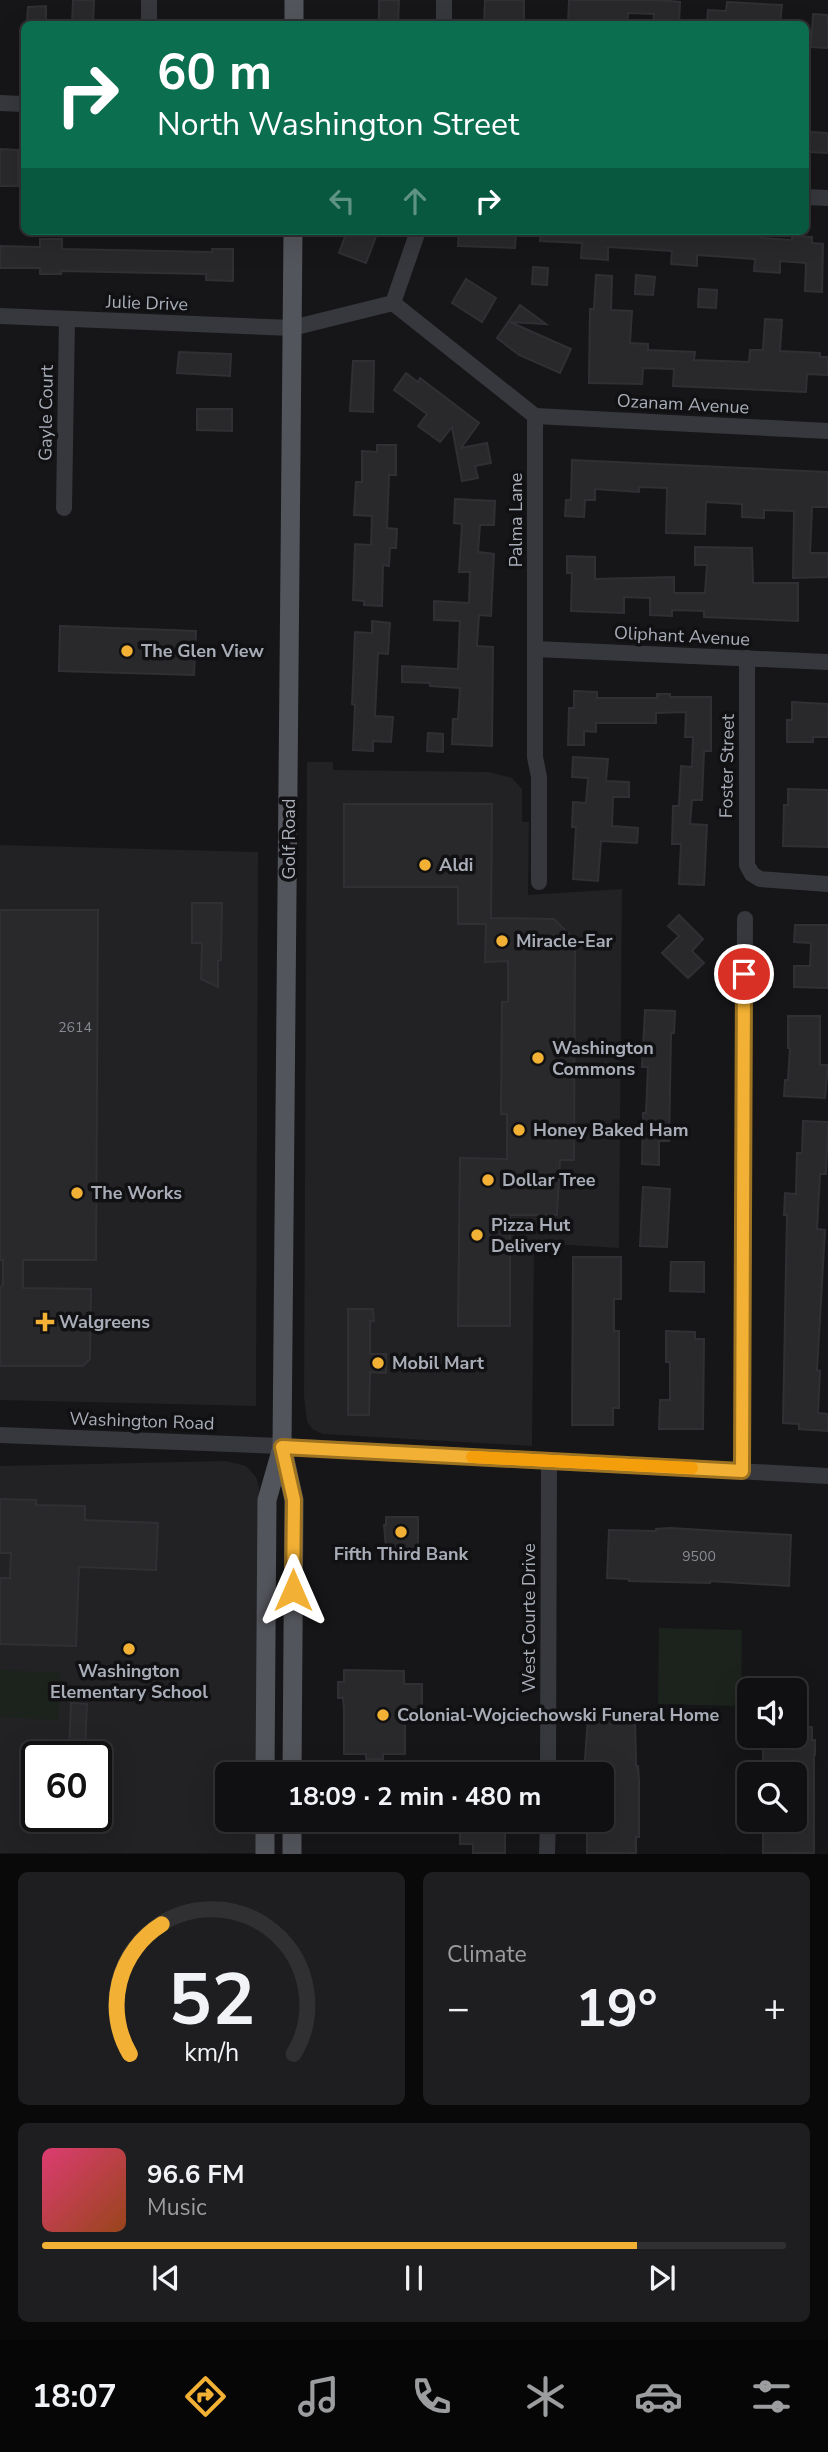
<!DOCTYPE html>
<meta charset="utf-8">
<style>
:root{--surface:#101012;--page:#1e1e20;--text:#f1f3f6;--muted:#9c9d9f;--line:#303032;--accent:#f2b134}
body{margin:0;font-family:"Nunito Sans",sans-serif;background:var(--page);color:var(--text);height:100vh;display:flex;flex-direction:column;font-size:26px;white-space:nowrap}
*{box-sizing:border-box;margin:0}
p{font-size:23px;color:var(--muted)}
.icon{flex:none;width:38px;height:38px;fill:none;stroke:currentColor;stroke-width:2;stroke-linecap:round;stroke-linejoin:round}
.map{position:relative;height:1854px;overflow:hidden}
.drawer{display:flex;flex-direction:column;gap:18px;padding:18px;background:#09090a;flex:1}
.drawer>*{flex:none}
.top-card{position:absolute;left:21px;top:21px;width:788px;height:214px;border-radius:10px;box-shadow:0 7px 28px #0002,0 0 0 2px var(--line);background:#0b6e4f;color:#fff;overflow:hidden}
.tools{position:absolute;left:737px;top:1678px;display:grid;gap:14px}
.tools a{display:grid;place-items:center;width:70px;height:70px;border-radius:10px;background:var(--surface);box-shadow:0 7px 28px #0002,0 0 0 2px var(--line);font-size:35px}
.speed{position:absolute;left:21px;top:1741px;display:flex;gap:14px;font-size:35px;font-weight:700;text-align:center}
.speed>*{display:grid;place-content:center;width:91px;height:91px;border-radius:50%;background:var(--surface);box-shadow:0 7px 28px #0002,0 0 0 2px var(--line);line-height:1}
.speed .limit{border:4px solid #111;border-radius:10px;background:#fff;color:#111}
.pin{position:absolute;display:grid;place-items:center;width:60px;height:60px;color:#fff;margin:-30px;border:4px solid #fff;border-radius:50%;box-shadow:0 2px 7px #0007}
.me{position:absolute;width:77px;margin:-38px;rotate:0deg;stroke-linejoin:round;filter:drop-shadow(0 0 5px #0008)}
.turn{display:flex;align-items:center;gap:24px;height:147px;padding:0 21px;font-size:32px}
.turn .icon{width:91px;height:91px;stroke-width:2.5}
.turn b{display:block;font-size:49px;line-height:60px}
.lanes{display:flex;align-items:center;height:66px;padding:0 21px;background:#0003;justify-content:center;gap:35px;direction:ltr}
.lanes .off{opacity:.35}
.big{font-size:52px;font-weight:700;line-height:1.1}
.drawer .card{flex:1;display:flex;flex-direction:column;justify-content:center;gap:10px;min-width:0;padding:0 24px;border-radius:10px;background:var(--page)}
.drawer .dial{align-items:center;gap:0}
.dial svg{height:182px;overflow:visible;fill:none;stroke:var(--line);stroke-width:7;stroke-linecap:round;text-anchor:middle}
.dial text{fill:var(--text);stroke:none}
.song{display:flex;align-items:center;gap:21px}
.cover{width:84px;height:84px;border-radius:10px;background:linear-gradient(135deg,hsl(340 70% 55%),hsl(20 70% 35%))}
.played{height:7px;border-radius:4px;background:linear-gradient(90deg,var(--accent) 80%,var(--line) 80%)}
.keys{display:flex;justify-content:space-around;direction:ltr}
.heat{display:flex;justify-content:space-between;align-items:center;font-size:38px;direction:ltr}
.drawer .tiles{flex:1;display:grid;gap:18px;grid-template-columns:1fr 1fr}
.card:last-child{grid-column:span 2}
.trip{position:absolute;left:215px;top:1762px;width:399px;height:70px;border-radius:10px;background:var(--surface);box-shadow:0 7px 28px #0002,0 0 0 2px var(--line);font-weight:700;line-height:70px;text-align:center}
.tab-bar{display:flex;height:112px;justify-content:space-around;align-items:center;background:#060607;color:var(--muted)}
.tab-bar .icon{width:49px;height:49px}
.tab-bar .selected{color:var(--accent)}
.tab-bar b{font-size:32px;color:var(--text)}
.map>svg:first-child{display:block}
.built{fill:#222225;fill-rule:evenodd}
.green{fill:#1c231d}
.building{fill:#29292c;stroke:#303034;stroke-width:2}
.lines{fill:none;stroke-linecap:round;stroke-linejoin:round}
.minor{stroke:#37383d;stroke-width:16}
.major{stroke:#53555c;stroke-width:19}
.route-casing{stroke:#9d7322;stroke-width:18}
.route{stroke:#f2b134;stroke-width:12}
.slow{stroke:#f59e0b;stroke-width:12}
.poi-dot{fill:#f2b134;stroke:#111113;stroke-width:2.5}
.labels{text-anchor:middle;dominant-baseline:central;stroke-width:7;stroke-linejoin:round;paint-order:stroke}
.number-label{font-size:14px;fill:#888b94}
.street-label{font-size:18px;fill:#a8adb8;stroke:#111113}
.poi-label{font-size:18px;font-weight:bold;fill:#a8adb8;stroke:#111113;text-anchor:start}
</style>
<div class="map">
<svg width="828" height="1854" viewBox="0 0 828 1854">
<rect width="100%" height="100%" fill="#161618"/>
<g class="built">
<polygon points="307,762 333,762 333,770 489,772 512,778 522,789 522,822 529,822 528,895 622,889 619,1248 537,1243 534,1246 532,1446 323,1434 312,1429 307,1421 304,1396"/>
<polygon points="0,845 258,852 256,1406 0,1400"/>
<path d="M 226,1461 L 246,1466 L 256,1477 L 259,1487 L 257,1774 L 228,1774 L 228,1820 L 257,1820 L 257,1853 L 0,1853 L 0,1466 ZM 37,1757 L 96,1757 L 96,1816 L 37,1816 Z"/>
</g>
<g class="green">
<polygon points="659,1628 742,1630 741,1706 658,1704"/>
<polygon points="0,1670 60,1673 58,1720 0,1717"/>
</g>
<g class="building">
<polygon points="73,0 94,0 93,24 72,24"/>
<polygon points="379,0 399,0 398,24 379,24"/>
<polygon points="485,0 524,0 524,24 484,24"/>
<polygon points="569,0 660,0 680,2 679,24 653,24 654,14 628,13 627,24 568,24"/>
<polygon points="727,2 782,5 780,24 707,24 708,10 726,11"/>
<polygon points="46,6 46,23 27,23 28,7"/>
<polygon points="813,14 828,15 828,48 811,47"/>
<polygon points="811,132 828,133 828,153 809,152"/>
<polygon points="0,149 18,150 18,186 0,186"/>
<polygon points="347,231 378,231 366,263 339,253"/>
<polygon points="459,231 516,231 515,248 458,246"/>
<polygon points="541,231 679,231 706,234 706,231 734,231 762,233 762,238 792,240 792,236 812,237 812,243 823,244 822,292 805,291 806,263 780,261 780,273 754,271 755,259 697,255 697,266 671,264 672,251 608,247 608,260 581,258 582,243 540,241"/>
<polygon points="40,239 62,239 62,249 212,252 212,249 233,249 233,281 206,280 206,274 61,271 61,274 40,274 40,268 0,268 0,246 40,247"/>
<polygon points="533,267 548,268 547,285 532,284"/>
<polygon points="596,275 612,276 611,310 632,311 630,343 648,344 648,350 695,352 694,360 749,362 750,350 763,350 765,319 782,320 780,351 820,353 820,357 828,357 828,375 807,374 806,392 673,386 674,369 643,368 642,384 589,383 590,309 594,309"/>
<polygon points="636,275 655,277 653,295 635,294"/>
<polygon points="466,279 496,298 482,322 452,303"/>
<polygon points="699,289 717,290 716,308 698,307"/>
<polygon points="520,305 546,324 510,322 571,349 560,373 519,355 497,338"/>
<polygon points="179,352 231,354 230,376 177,373"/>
<polygon points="353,361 374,361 373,412 350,411"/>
<polygon points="406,373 418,382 420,378 479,423 461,448 487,443 491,463 475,466 478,478 462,481 452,427 440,442 418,426 427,414 394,390"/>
<polygon points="197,409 232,409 232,431 197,430"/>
<polygon points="377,445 396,445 396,475 389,475 387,528 397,529 396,548 390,548 389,566 383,565 382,606 364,605 364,601 353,600 355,544 371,545 372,516 354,515 356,482 362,482 362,451 377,452"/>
<polygon points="572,460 828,472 828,507 812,507 810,553 828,553 828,577 793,578 794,511 764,510 764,518 742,517 742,504 706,502 705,534 666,533 667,488 639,487 639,492 595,489 595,500 585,500 584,517 565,516 566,500 571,500"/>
<polygon points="455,499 495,501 494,525 480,525 478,552 494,554 491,616 479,615 477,646 493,647 492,746 452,744 453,719 458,719 460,688 430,686 430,683 402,682 402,666 458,669 460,621 434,620 434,601 469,603 470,572 459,572 462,524 454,523"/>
<polygon points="695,547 752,548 753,583 798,583 798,621 704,617 704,611 672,610 672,616 650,615 650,598 624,597 624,613 571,611 572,573 567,573 567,556 595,557 595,579 674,577 674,593 705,593 707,565 695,565"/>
<polygon points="372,621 390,623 388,654 378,653 375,716 393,717 391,742 373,741 373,751 353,750 355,705 352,704 355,632 372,633"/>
<polygon points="60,626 196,631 194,675 59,671"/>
<polygon points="574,691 597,692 597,698 657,698 657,694 670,694 670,697 711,697 711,751 704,751 702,800 692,800 690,824 707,825 704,885 679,884 681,844 672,844 673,806 679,806 681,766 692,767 693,737 685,737 686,712 656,713 656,723 596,723 596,732 584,731 584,745 568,745 569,708 574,708"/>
<polygon points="792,702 828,704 828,737 813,737 813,742 787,742 787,720 792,720"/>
<polygon points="428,733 443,734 443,752 427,751"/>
<polygon points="573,757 608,759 606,781 629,782 629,797 613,797 612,826 638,828 637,843 601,841 598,881 573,879 576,827 572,827 573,802 586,803 588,778 572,777"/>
<polygon points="788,789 828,790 828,847 783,846 784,805 788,805"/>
<polygon points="344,804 492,804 491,918 554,919 575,940 574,1160 560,1160 557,1215 510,1215 510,1326 458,1326 460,1158 507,1159 507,1114 501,1114 502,1002 508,1002 508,961 485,962 486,924 458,924 458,887 344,887"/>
<polygon points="192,903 222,903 221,960 218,961 218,987 201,979 202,943 192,943"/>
<polygon points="0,910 98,910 96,1260 23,1260 23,1288 91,1289 90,1359 83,1366 0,1366 0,1288 3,1285 3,1260 0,1260"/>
<polygon points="679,915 703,939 692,951 704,963 688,978 662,953 679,936 668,926"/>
<polygon points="795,925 828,925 828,988 794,987 794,966 810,966 811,943 794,942"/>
<polygon points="645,1010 675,1011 674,1033 671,1033 669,1141 659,1141 659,1165 642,1164 643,1113 646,1113 648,1067 642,1067"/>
<polygon points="788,1016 820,1016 820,1065 828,1065 825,1098 784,1096 785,1080 788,1080 790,1048 788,1048"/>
<polygon points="803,1121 828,1122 826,1174 820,1174 817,1229 825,1230 817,1370 820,1371 818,1413 828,1414 828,1431 799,1429 799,1424 783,1423 787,1215 784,1215 785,1193 796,1194 797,1153 802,1153"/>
<polygon points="643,1187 670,1189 667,1247 640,1246"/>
<polygon points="573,1257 621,1257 621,1299 614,1299 614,1331 619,1331 619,1408 613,1408 613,1425 572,1425"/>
<polygon points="671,1262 704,1262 704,1292 670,1291"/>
<polygon points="348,1309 373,1309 374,1321 370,1321 370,1354 386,1354 386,1373 370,1372 369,1415 348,1415"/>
<polygon points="666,1331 695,1332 695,1339 704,1339 703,1429 659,1429 660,1400 670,1400 670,1362 666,1362"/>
<polygon points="0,1499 36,1500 36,1505 85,1506 85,1520 158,1523 156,1570 79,1567 76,1646 0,1644 0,1578 10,1578 11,1553 0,1553"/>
<polygon points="386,1517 418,1517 418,1547 386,1548 384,1525 386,1525"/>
<polygon points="670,1528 791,1535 789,1586 710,1581 710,1583 629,1581 629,1579 607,1578 609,1530 656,1531 656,1529"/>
<polygon points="344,1670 404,1671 404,1684 422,1684 422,1720 405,1720 405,1754 383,1754 383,1759 366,1759 366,1754 344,1754 344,1710 343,1698 338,1698 338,1682 344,1682"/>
<polygon points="71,1703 87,1704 85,1752 69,1752"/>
<polygon points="588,1718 635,1718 636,1766 638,1766 639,1780 639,1837 636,1837 636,1853 587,1853 587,1820 602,1820 602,1774 586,1774 584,1772"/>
<polygon points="794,1727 812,1727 812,1740 815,1740 815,1755 814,1755 814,1853 763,1853 763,1820 794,1820 794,1774 763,1774 763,1736 794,1736"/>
<polygon points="460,1820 505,1820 505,1853 473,1853 473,1844 460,1844"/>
</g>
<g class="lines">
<g class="minor">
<polyline points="149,0 149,24"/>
<polyline points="444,24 444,0"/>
<polyline points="0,103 24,104"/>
<polyline points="805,197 828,198"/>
<polyline points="393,303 535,416"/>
<polyline points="393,303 418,231"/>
<polyline points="0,316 292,328 393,303"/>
<polyline points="535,416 535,757 539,777 539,882"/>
<polyline points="535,416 828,431"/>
<polyline points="64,508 67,319"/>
<polyline points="535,649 828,662"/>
<polyline points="747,658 747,865 752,874 760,879 828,884"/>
<polyline points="0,1435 282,1446 828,1476"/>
<polyline points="742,1471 745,919"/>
<polyline points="548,1774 549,1461"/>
<polyline points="547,1854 548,1820"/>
</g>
<g class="major">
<polyline points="294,24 294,0"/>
<polyline points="265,1774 267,1500 281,1451"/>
<polyline points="292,1774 294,1500 282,1446 293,231"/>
<polyline points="265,1854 265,1820"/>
<polyline points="292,1854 292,1820"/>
</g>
</g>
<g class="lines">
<g class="route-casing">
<polyline id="route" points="293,1590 294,1500 282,1447 742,1471 744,974"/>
</g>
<use href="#route" class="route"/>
<polyline class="slow" points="472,1457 692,1468"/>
</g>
<g class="poi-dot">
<circle cx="127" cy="651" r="7"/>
<circle cx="425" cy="865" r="7"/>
<circle cx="502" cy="941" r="7"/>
<circle cx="538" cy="1058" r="7"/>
<circle cx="519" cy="1130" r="7"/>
<circle cx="488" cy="1180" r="7"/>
<circle cx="77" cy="1193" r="7"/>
<circle cx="477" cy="1235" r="7"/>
<path d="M41.5 1311.5h7v7h7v7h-7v7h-7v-7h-7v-7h7z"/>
<circle cx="378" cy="1363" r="7"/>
<circle cx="401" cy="1532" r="7"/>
<circle cx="129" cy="1649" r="7"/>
<circle cx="383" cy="1715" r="7"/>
</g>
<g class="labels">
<g class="number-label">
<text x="75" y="1027">2614</text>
<text x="699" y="1556">9500</text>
</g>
<g class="street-label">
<text transform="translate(147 303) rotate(2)">Julie Drive</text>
<text transform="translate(683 404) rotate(3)">Ozanam Avenue</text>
<text transform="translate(46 413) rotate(-89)">Gayle Court</text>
<text transform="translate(516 520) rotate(-90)">Palma Lane</text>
<text transform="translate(682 636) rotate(3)">Oliphant Avenue</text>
<text transform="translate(727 766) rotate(-89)">Foster Street</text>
<text transform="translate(289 839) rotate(-90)">Golf Road</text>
<text transform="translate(142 1421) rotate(2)">Washington Road</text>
<text transform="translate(529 1618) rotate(-90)">West Courte Drive</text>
</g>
<g class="poi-label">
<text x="141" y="651">The Glen View</text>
<text x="439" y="865">Aldi</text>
<text x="516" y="941">Miracle-Ear</text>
<text x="552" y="1048">Washington<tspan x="552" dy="21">Commons</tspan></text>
<text x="533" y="1130">Honey Baked Ham</text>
<text x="502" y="1180">Dollar Tree</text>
<text x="91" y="1193">The Works</text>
<text x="491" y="1225">Pizza Hut<tspan x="491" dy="21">Delivery</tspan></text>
<text x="59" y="1322">Walgreens</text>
<text x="392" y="1363">Mobil Mart</text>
<text x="401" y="1554" text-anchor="middle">Fifth Third Bank</text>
<text x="129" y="1671" text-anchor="middle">Washington<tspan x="129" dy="21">Elementary School</tspan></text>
<text x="397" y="1715">Colonial-Wojciechowski Funeral Home</text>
</g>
</g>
</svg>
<div class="tools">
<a><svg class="icon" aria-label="sound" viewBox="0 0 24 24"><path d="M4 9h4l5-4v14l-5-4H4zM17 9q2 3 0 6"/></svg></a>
<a><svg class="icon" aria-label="search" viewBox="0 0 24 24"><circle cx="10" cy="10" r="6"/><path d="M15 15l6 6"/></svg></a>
</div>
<div class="speed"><div class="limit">60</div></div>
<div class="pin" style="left:744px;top:974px;background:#d93025"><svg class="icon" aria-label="arrive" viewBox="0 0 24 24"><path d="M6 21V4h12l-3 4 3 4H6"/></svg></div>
<svg class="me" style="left:293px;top:1590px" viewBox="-20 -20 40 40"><path d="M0-17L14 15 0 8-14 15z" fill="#f2b134" stroke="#fff" stroke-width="4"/></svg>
<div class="trip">18:09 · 2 min · 480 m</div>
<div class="top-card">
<div class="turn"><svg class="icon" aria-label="right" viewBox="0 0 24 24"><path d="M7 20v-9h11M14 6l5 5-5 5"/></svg><div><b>60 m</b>North Washington Street</div></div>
<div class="lanes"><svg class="icon off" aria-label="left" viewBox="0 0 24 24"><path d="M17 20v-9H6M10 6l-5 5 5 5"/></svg><svg class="icon off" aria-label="ahead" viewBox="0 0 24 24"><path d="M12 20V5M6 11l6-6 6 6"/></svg><svg class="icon" aria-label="right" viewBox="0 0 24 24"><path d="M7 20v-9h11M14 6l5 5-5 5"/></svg></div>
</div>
</div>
<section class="drawer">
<div class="tiles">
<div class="card dial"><svg viewBox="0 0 100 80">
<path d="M14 69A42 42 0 1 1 86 69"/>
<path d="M14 69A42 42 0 0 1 28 12" stroke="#f2b134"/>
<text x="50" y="56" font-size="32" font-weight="700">52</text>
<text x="50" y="72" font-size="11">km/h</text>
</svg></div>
<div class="card"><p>Climate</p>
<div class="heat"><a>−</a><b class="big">19°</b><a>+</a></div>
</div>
<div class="card">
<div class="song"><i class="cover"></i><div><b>96.6 FM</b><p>Music</p></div></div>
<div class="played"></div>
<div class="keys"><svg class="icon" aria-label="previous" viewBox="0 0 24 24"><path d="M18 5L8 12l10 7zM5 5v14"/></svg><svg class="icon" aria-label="pause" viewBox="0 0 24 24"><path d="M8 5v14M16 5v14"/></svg><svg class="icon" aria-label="next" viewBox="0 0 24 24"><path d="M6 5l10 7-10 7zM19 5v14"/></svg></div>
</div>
</div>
</section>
<nav class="tab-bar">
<b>18:07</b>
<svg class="icon selected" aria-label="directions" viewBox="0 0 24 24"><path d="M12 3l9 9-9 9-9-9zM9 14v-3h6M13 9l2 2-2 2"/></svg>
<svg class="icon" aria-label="music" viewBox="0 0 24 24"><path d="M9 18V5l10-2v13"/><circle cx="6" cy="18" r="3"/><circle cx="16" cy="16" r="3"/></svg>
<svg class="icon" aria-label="phone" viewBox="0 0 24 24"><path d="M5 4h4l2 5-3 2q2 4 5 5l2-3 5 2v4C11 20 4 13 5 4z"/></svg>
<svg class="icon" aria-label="climate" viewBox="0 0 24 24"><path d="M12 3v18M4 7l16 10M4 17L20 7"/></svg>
<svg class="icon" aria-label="car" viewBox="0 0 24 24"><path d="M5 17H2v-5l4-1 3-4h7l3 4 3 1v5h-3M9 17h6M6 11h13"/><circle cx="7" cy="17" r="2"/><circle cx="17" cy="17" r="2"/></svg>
<svg class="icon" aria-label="filters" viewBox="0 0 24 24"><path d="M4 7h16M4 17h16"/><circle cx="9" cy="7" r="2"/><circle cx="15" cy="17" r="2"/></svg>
</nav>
